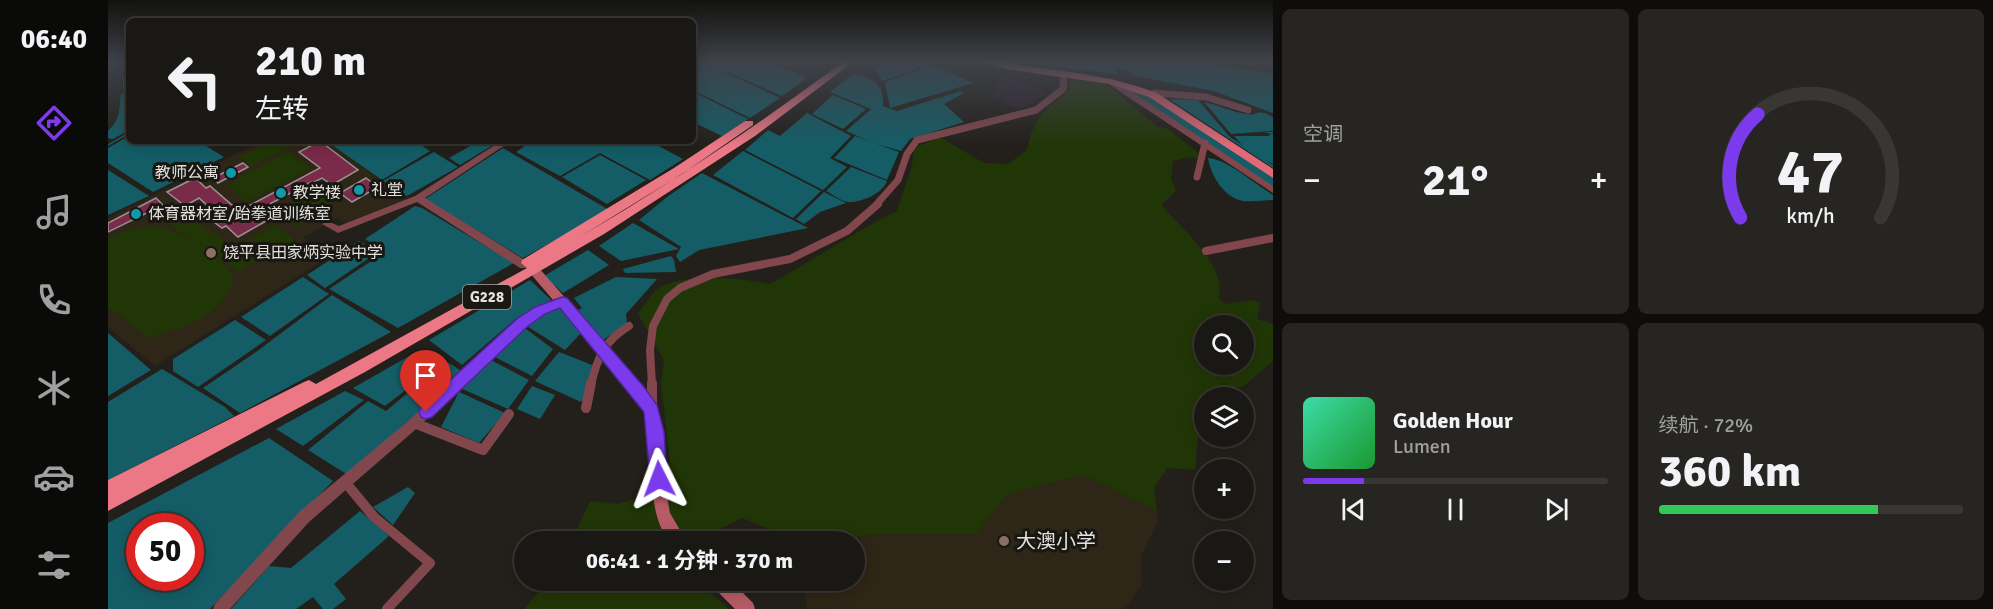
<!DOCTYPE html>
<html lang="zh">
<meta charset="utf-8">
<style>
:root{--surface:#1a1814;--page:#272522;--text:#f1f3f6;--muted:#9fa0a0;--line:#383734;--accent:#7c3aed}
body{margin:0;font-family:Signika,"Noto Sans SC",sans-serif;background:var(--page);color:var(--text);height:100vh;display:flex;flex-direction:column;font-size:22px;white-space:nowrap}
*{box-sizing:border-box;margin:0}
p{font-size:20px;color:var(--muted)}
.icon{flex:none;width:33px;height:33px;fill:none;stroke:currentColor;stroke-width:2;stroke-linecap:round;stroke-linejoin:round}
.map{position:relative;flex:1;overflow:hidden}
.drawer{display:flex;flex-direction:column;gap:9px;padding:9px;background:#0e0d0b;width:720px}
.drawer>*{flex:none}
.hud{position:absolute;left:18px;top:18px;width:570px;height:126px;border-radius:9px;box-shadow:0 3px 15px #0003,0 0 0 2px var(--line);background:#1a1814;color:var(--text);overflow:hidden}
.controls{position:absolute;left:1086px;top:315px;display:grid;gap:12px}
.controls a{display:grid;place-items:center;width:60px;height:60px;border-radius:50%;background:var(--surface);box-shadow:0 3px 15px #0003,0 0 0 2px var(--line);font-size:30px}
.speed{position:absolute;left:18px;top:513px;display:flex;gap:12px;font-size:30px;font-weight:700;text-align:center}
.speed>*{display:grid;place-content:center;width:78px;height:78px;border-radius:50%;background:var(--surface);box-shadow:0 3px 15px #0003,0 0 0 2px var(--line);line-height:1}
.speed .limit{border:9px solid #d22;background:#fff;color:#111}
.pin{position:absolute;display:grid;place-items:center;width:51px;height:51px;color:#fff;margin:-62px -26px;border-radius:50% 50% 50% 0;rotate:-45deg;box-shadow:0 0 6px #0007}
.pin .icon{rotate:45deg}
.me{position:absolute;width:66px;margin:-33px;rotate:357deg;stroke-linejoin:round;filter:drop-shadow(0 0 4px #0008)}
.turn{display:flex;align-items:center;gap:21px;height:126px;padding:0 30px;font-size:27px}
.turn .icon{width:78px;height:78px;stroke-width:2.5}
.turn b{display:block;font-size:42px;line-height:51px}
.big{font-size:45px;font-weight:700;line-height:1.1}
.drawer .widget{flex:1;display:flex;flex-direction:column;justify-content:center;gap:9px;min-width:0;padding:0 21px;border-radius:9px;background:var(--page)}
.drawer .dial{align-items:center;gap:0}
.dial svg{height:156px;overflow:visible;fill:none;stroke:var(--line);stroke-width:7;stroke-linecap:round;text-anchor:middle}
.dial text{fill:var(--text);stroke:none}
.song{display:flex;align-items:center;gap:18px}
.cover{width:72px;height:72px;border-radius:9px;background:linear-gradient(135deg,hsl(160 70% 55%),hsl(130 70% 35%))}
.played{height:6px;border-radius:3px;background:linear-gradient(90deg,var(--accent) 20%,var(--line) 20%)}
.keys{display:flex;justify-content:space-around;direction:ltr}
.heat{display:flex;justify-content:space-between;align-items:center;font-size:33px;direction:ltr}
.charge{height:9px;border-radius:4px;background:linear-gradient(90deg,#34c759 72%,var(--line) 0)}
.drawer .tiles{flex:1;display:grid;gap:9px;grid-template-columns:repeat(2,1fr)}
.trip{position:absolute;left:406px;top:531px;width:351px;height:60px;border-radius:30px;background:var(--surface);box-shadow:0 3px 15px #0003,0 0 0 2px var(--line);font-weight:700;line-height:60px;text-align:center}
main{display:flex;flex:1;min-height:0}
.tabs{display:flex;flex-direction:column;width:108px;justify-content:space-around;align-items:center;background:#0a0a08;color:var(--muted)}
.tabs .icon{width:42px;height:42px}
.tabs .active{color:var(--accent)}
.tabs b{font-size:27px;color:var(--text)}
.map>svg:first-child{display:block}
.industrial{fill:#30222f}
.education{fill:#2e2616}
.green{fill:#213606;fill-rule:evenodd}
.water{fill:#145d67;fill-rule:evenodd}
.lines{fill:none;stroke-linecap:round;stroke-linejoin:round}
.stream{stroke:#145d67;stroke-width:1.5}
.building{fill:#7b2b4a;stroke:#999193;stroke-width:1.5}
.minor-far2{stroke:#81474d;stroke-width:7}
.minor-far1{stroke:#81474d;stroke-width:8}
.minor{stroke:#81474d;stroke-width:10}
.tertiary{fill:#81474d;fill-rule:evenodd}
.secondary{fill:#b75b66;fill-rule:evenodd}
.primary{fill:#e16a79;fill-rule:evenodd}
.trunk{fill:#ec7885;fill-rule:evenodd}
.route{fill:#7c3aed;stroke:#51269a;stroke-width:1.5}
.culture-dot{fill:#0f9aa8;stroke:#191712;stroke-width:2}
.education-dot{fill:#8d6e63;stroke:#191712;stroke-width:2}
.labels{text-anchor:middle;dominant-baseline:central;stroke-width:6;stroke-linejoin:round;paint-order:stroke}
.shield{fill:#191712;stroke:#a6a4a1;stroke-width:1.5}
.shield-label{font-size:15px;font-weight:bold;fill:#e3e1de}
.poi-label{font-size:16px;fill:#e3e1de;stroke:#191712;text-anchor:start}
.near-poi-label{font-size:20px;fill:#e3e1de;stroke:#191712;text-anchor:start}
</style>
<main>
<nav class="tabs">
<b>06:40</b>
<svg class="icon active" aria-label="directions" viewBox="0 0 24 24"><path d="M12 3l9 9-9 9-9-9zM9 14v-3h6M13 9l2 2-2 2"/></svg>
<svg class="icon" aria-label="music" viewBox="0 0 24 24"><path d="M9 18V5l10-2v13"/><circle cx="6" cy="18" r="3"/><circle cx="16" cy="16" r="3"/></svg>
<svg class="icon" aria-label="phone" viewBox="0 0 24 24"><path d="M5 4h4l2 5-3 2q2 4 5 5l2-3 5 2v4C11 20 4 13 5 4z"/></svg>
<svg class="icon" aria-label="climate" viewBox="0 0 24 24"><path d="M12 3v18M4 7l16 10M4 17L20 7"/></svg>
<svg class="icon" aria-label="car" viewBox="0 0 24 24"><path d="M5 17H2v-5l4-1 3-4h7l3 4 3 1v5h-3M9 17h6M6 11h13"/><circle cx="7" cy="17" r="2"/><circle cx="17" cy="17" r="2"/></svg>
<svg class="icon" aria-label="filters" viewBox="0 0 24 24"><path d="M4 7h16M4 17h16"/><circle cx="9" cy="7" r="2"/><circle cx="15" cy="17" r="2"/></svg>
</nav>
<div class="map">
<svg width="1165" height="609" viewBox="0 0 1165 609">
<rect width="100%" height="100%" fill="#23201b"/>
<polygon class="industrial" points="898,76 940,93 915,107 907,108 883,97 891,89 885,86"/>
<g class="education">
<polygon points="154,141 218,141 299,199 237,224 229,218 196,237 211,263 47,366 0,327 0,218"/>
<polygon points="974,475 1049,511 1050,521 1033,556 1034,584 1017,609 699,609 695,581 747,580 747,546 753,546 752,537 772,534 867,534 899,495"/>
</g>
<g class="green">
<path d="M 962,75 L 995,81 L 1050,127 L 1059,128 L 1099,160 L 1081,157 L 1065,161 L 1063,179 L 1068,191 L 1053,205 C 1072,226 1121,268 1110,298 L 1117,304 L 1146,300 L 1152,303 L 1149,319 L 1165,324 L 1165,361 L 1135,387 L 1103,390 L 1100,397 L 1096,398 L 1096,405 L 1092,414 L 1087,470 L 1059,468 L 1046,488 L 1049,511 L 974,475 L 899,495 L 868,534 L 772,534 L 718,541 L 692,541 L 634,518 L 603,534 L 598,541 L 463,542 L 482,501 L 510,504 L 540,495 L 562,463 L 553,383 L 556,360 L 530,314 C 536,306 543,293 551,288 C 577,272 633,278 662,284 C 705,260 745,233 789,211 L 804,166 L 806,148 L 832,137 L 876,163 L 900,164 L 919,150 C 925,118 937,110 962,90 ZM 1096,326 L 1136,326 L 1136,364 L 1096,364 Z"/>
<polygon points="162,141 180,141 185,145 143,166 131,157"/>
<polygon points="178,152 182,153 201,167 200,170 141,201 137,201 120,185"/>
<path d="M 208,190 L 224,203 C 219,218 200,225 185,225 L 169,212 Z"/>
<polygon points="61,204 147,261 131,272 45,214"/>
<polygon points="167,225 188,241 156,256 135,243"/>
<path d="M 46,226 C 66,227 122,259 125,280 C 118,306 93,322 68,329 C 58,332 51,333 42,339 L 0,307 L 0,239 L 23,229 Z"/>
<polygon points="441,580 593,581 595,587 621,609 416,609"/>
</g>
<g class="water">
<polygon points="585,62 594,62 672,98 642,118 585,90"/>
<polygon points="597,62 661,62 699,78 674,96"/>
<polygon points="761,62 816,62 822,64 775,81"/>
<polygon points="911,62 1084,62 1157,72 1165,74 1165,113 1106,91 1023,75 1021,70 1008,68 1009,74"/>
<polygon points="825,65 865,83 782,108 777,82"/>
<path d="M 745,74 C 765,77 777,85 775,106 L 789,111 L 853,91 L 856,93 L 836,104 L 856,122 L 802,139 L 793,151 L 765,143 L 738,131 L 763,109 L 722,92 Z"/>
<polygon points="1012,84 1038,95 1165,177 1165,187"/>
<polygon points="585,92 640,119 614,136 585,122"/>
<path d="M 13,93 L 21,96 L 21,130 L 5,139 L 0,138 L 0,131 C 13,119 11,108 13,93 Z"/>
<polygon points="725,95 758,109 735,129 704,114"/>
<polygon points="1061,99 1090,100 1122,137 1134,145 1126,136 1160,136 1163,134 1157,132 1165,132 1165,164 1157,159 1165,165 1165,168"/>
<path d="M 1096,102 C 1110,105 1124,112 1138,114 C 1151,116 1149,108 1165,117 L 1165,131 L 1123,134 Z"/>
<polygon points="699,113 743,136 722,158 739,167 715,190 637,150 660,130 672,136"/>
<polygon points="21,136 21,141 90,141 116,157 45,192 0,163 0,148"/>
<polygon points="747,136 791,152 779,180 726,158"/>
<polygon points="218,141 307,141 322,151 274,180"/>
<polygon points="371,141 390,142 352,165 341,158"/>
<polygon points="424,141 541,141 575,159 542,180 492,153 452,176 408,152"/>
<polygon points="395,148 501,210 415,258 317,199"/>
<polygon points="635,151 713,191 685,218 605,175"/>
<polygon points="326,152 350,167 299,196 275,181"/>
<polygon points="492,155 538,180 499,204 454,177"/>
<path d="M 1100,158 C 1119,159 1147,184 1165,195 L 1165,200 C 1156,200 1144,202 1135,201 C 1115,197 1103,175 1100,158 Z"/>
<path d="M 743,167 L 779,181 C 774,194 754,202 741,202 C 734,202 724,194 718,191 Z"/>
<polygon points="0,170 41,196 0,215"/>
<polygon points="594,173 700,228 591,250 572,262 568,256 573,247 531,220 559,197"/>
<polygon points="716,192 738,203 712,212 696,224 688,219"/>
<polygon points="307,206 314,208 406,263 290,328 221,289 277,252 257,239"/>
<polygon points="525,223 571,249 513,261 491,246"/>
<polygon points="251,241 270,252 217,288 199,275"/>
<polygon points="480,250 501,265 455,293 436,276"/>
<polygon points="563,256 566,260 568,272 517,273 515,269"/>
<polygon points="195,277 221,294 162,336 133,317"/>
<polygon points="508,277 549,279 518,314 519,323 494,341 469,311 474,308 466,298"/>
<polygon points="422,280 443,300 410,317 354,365 321,340"/>
<polygon points="224,295 283,332 132,413 95,388 148,352"/>
<polygon points="451,308 474,332 457,350 417,325 435,312"/>
<polygon points="127,320 158,340 90,387 65,371 65,359"/>
<polygon points="414,326 445,349 424,376 383,355"/>
<polygon points="0,333 43,370 0,396"/>
<polygon points="310,351 334,362 277,406 245,388"/>
<polygon points="451,352 484,365 480,392 473,402 427,381"/>
<polygon points="379,358 421,380 400,409 352,388"/>
<polygon points="338,361 355,372 240,475 200,450 260,401 278,411"/>
<polygon points="54,369 117,407 126,416 0,480 0,402"/>
<polygon points="424,386 447,395 432,419 409,409"/>
<polygon points="237,391 256,400 195,446 168,429"/>
<polygon points="351,392 397,413 371,443 333,427"/>
<path d="M 161,438 L 225,481 L 102,609 L 0,609 L 0,523 ZM 32,526 L 82,526 L 82,578 L 32,578 Z"/>
<polygon points="300,487 307,493 285,525 265,507"/>
<polygon points="252,511 281,536 226,584 238,599 225,609 215,609 205,597 188,609 123,609 161,566 183,568"/>
</g>
<g class="lines">
<g class="stream">
<polyline points="5,62 6,68 15,77 16,90 21,93"/>
<polyline points="0,145 21,133"/>
</g>
</g>
<g class="building">
<polygon points="212,141 250,170 224,185 214,178 204,183 203,182 160,205 149,213 158,221 130,237 118,226 114,228 98,216 105,211 91,198 77,206 59,192 87,178 98,188 102,186 131,211 212,168 191,152"/>
<polygon points="135,163 140,167 110,183 105,178"/>
<polygon points="258,178 270,187 244,202 232,193"/>
<polygon points="48,198 55,205 0,232 0,223"/>
</g>
<g class="lines">
<g class="minor-far2">
<polyline points="1046,93 1098,97 1140,110"/>
<polyline points="1089,177 1097,143"/>
<polyline points="768,205 790,180 799,154 809,140 928,110 955,89 956,74"/>
</g>
<g class="minor-far1">
<polyline points="1098,251 1165,238"/>
<path d="M 483,385 C 489,358 497,340 521,326"/>
<polyline points="544,385 542,350 545,326 559,299 572,288 605,274 682,259 739,231 770,204"/>
</g>
<g class="minor">
<polyline points="544,383 544,410"/>
<polyline points="478,408 483,383"/>
<polyline points="306,423 375,450 401,414"/>
<polyline points="238,483 266,517 322,563 279,609"/>
</g>
<g class="tertiary">
<polygon points="999,79 1005,79 1165,186 1165,193 999,83"/>
<polygon points="393,141 403,141 317,198 420,262 421,265 420,268 412,268 309,202 230,233 214,224 219,221 231,226 307,196"/>
<polygon points="454,298 458,299 459,302 458,305 436,314 419,325 307,430 201,522 122,609 105,609 107,604 191,512 299,422 411,319 428,308"/>
</g>
<g class="secondary">
<path d="M 426,266 L 430,267 L 536,387 L 549,407 L 555,427 L 559,496 L 562,513 L 579,542 L 561,542 C 539,510 546,474 542,438 C 541,429 541,419 537,410 C 534,405 530,400 526,395 L 422,273 L 420,270 L 422,267 Z"/>
<polygon points="602,580 622,580 645,603 647,609 627,609 604,586"/>
</g>
<path class="primary" d="M 871,62 C 888,60 905,65 922,67 C 966,72 1007,77 1049,93 L 1165,169 L 1165,178 L 1041,97 L 1002,84 L 898,69 Z"/>
<path class="trunk" d="M 735,62 L 745,62 L 647,136 L 496,234 L 257,372 L 0,511 L 0,480 L 196,382 L 201,380 L 208,384 L 419,268 L 413,263 L 414,260 L 566,168 L 637,121 L 645,121 L 645,125 L 574,174 L 470,238 C 562,184 650,125 735,62 Z"/>
</g>
<linearGradient id="sky" x2="0" y2="1"><stop stop-color="#13120f"/><stop offset="0.42" stop-color="#3f424a"/><stop offset="1" stop-color="#3f424a" stop-opacity="0"/></linearGradient>
<rect width="1165" height="147" fill="url(#sky)"/>
<polygon class="route" points="454,297 459,298 536,387 549,405 556,432 559,479 557,485 551,487 545,485 542,479 536,412 452,308 437,314 420,326 324,417 318,419 313,417 311,412 313,407 410,318 427,307"/>
<g class="culture-dot">
<circle cx="123" cy="173" r="6"/>
<circle cx="251" cy="190" r="6"/>
<circle cx="173" cy="193" r="6"/>
<circle cx="28" cy="214" r="6"/>
</g>
<g class="education-dot">
<circle cx="103" cy="253" r="6"/>
<circle cx="896" cy="541" r="6"/>
</g>
<g class="labels">
<rect class="shield" x="355" y="285" width="48" height="24" rx="4.5"/>
<g class="shield-label">
<text x="379" y="297">G228</text>
</g>
<g class="poi-label">
<text x="111" y="173" text-anchor="end">教师公寓</text>
<text x="263" y="190">礼堂</text>
<text x="185" y="193">教学楼</text>
<text x="40" y="214">体育器材室/跆拳道训练室</text>
<text x="115" y="253">饶平县田家炳实验中学</text>
</g>
<g class="near-poi-label">
<text x="908" y="541">大澳小学</text>
</g>
</g>
</svg>
<div class="controls">
<a><svg class="icon" aria-label="search" viewBox="0 0 24 24"><circle cx="10" cy="10" r="6"/><path d="M15 15l6 6"/></svg></a>
<a><svg class="icon" aria-label="layers" viewBox="0 0 24 24"><path d="M12 4l9 5-9 5-9-5zM3 14l9 5 9-5"/></svg></a>
<a>+</a>
<a>−</a>
</div>
<div class="speed"><div class="limit">50</div></div>
<div class="pin" style="left:318px;top:412px;background:#d93025"><svg class="icon" aria-label="arrive" viewBox="0 0 24 24"><path d="M6 21V4h12l-3 4 3 4H6"/></svg></div>
<svg class="me" style="left:551px;top:479px" viewBox="-20 -20 40 40"><path d="M0-17L14 15 0 8-14 15z" fill="#7c3aed" stroke="#fff" stroke-width="4"/></svg>
<div class="trip">06:41 · 1 分钟 · 370 m</div>
<div class="hud">
<div class="turn"><svg class="icon" aria-label="left" viewBox="0 0 24 24"><path d="M17 20v-9H6M10 6l-5 5 5 5"/></svg><div><b>210 m</b>左转</div></div>
</div>
</div>
<section class="drawer">
<div class="tiles">
<div class="widget"><p>空调</p>
<div class="heat"><a>−</a><b class="big">21°</b><a>+</a></div>
</div>
<div class="widget dial"><svg viewBox="0 0 100 80">
<path d="M14 69A42 42 0 1 1 86 69"/>
<path d="M14 69A42 42 0 0 1 23 16" stroke="#7c3aed"/>
<text x="50" y="56" font-size="32" font-weight="700">47</text>
<text x="50" y="72" font-size="11">km/h</text>
</svg></div>
<div class="widget">
<div class="song"><i class="cover"></i><div><b>Golden Hour</b><p>Lumen</p></div></div>
<div class="played"></div>
<div class="keys"><svg class="icon" aria-label="previous" viewBox="0 0 24 24"><path d="M18 5L8 12l10 7zM5 5v14"/></svg><svg class="icon" aria-label="pause" viewBox="0 0 24 24"><path d="M8 5v14M16 5v14"/></svg><svg class="icon" aria-label="next" viewBox="0 0 24 24"><path d="M6 5l10 7-10 7zM19 5v14"/></svg></div>
</div>
<div class="widget"><p>续航 · 72%</p><b class="big">360 km</b><div class="charge"></div></div>
</div>
</section>
</main>
